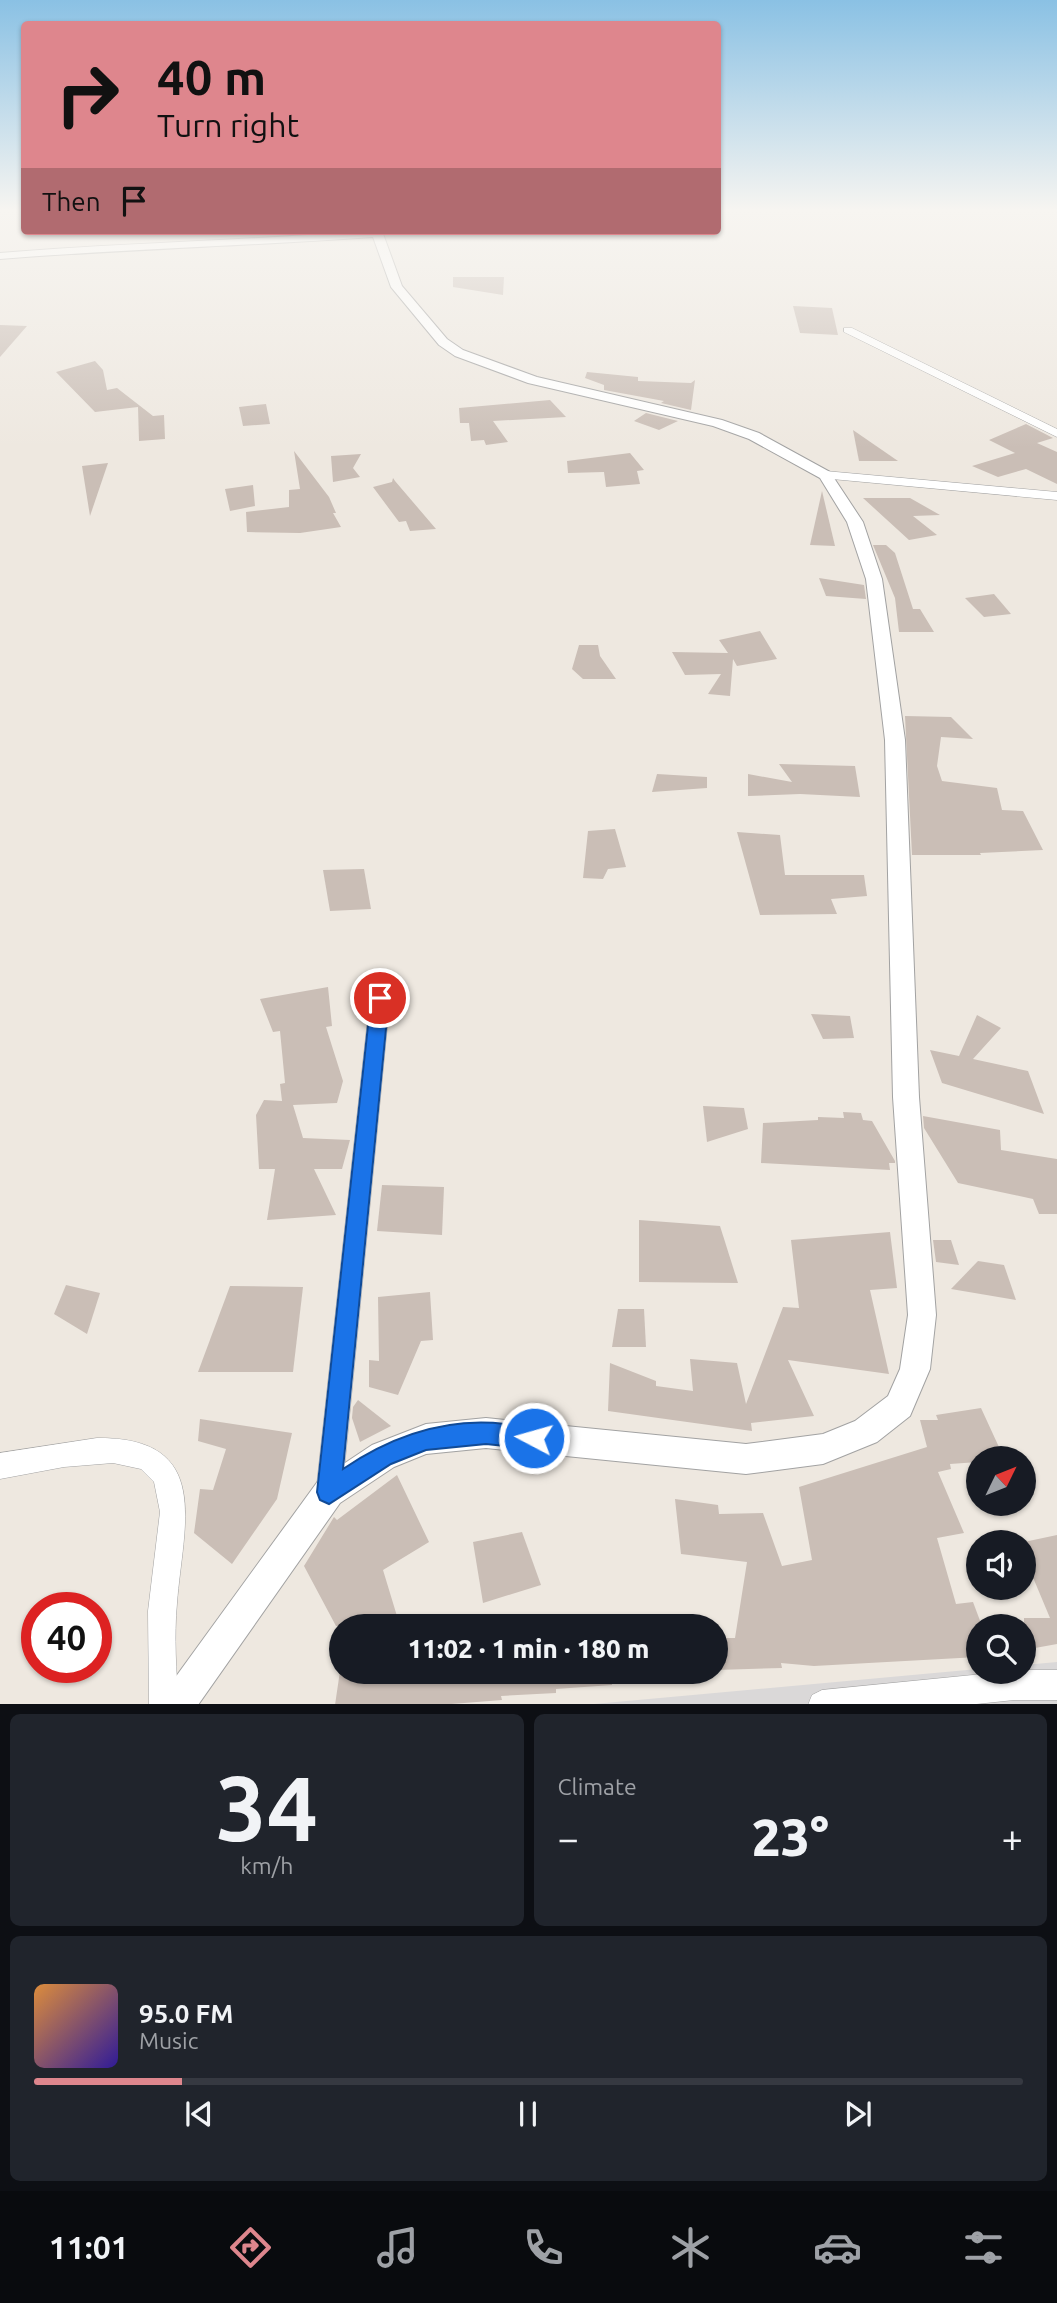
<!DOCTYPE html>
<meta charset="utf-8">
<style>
:root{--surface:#171b24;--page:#20242c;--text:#f1f3f6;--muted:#9ea1a6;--line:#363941;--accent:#de868d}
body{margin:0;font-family:Ubuntu,sans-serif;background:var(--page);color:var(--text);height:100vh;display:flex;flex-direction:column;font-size:26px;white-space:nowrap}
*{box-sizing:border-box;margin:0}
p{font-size:23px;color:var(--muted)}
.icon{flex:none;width:38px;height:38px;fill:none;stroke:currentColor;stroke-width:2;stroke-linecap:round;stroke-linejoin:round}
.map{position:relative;height:1704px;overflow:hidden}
.details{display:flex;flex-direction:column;gap:10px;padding:10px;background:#0d0f14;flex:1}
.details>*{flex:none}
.top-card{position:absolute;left:21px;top:21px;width:700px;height:214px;border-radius:7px;box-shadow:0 2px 5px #0004;background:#de868d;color:#111;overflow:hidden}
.needle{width:46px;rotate:47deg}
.tools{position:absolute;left:966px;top:1446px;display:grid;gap:14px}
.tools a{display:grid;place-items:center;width:70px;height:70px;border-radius:50%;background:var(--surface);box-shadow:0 2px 5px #0004;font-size:35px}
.speed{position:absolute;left:21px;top:1592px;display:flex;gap:14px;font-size:35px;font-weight:700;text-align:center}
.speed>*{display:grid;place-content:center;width:91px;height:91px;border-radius:50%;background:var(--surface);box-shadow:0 2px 5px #0004;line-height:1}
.speed .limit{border:10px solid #d22;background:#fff;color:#111}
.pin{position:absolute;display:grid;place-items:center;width:60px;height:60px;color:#fff;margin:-30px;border:4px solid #fff;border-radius:50%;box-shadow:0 2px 7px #0007}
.me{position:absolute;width:77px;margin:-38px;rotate:276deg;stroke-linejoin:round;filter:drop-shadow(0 0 5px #0008)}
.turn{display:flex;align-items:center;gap:24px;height:147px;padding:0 21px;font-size:32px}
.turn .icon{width:91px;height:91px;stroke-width:2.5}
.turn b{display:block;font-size:49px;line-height:60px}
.then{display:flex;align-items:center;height:66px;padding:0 21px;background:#0003;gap:14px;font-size:26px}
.big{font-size:52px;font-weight:800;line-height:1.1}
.details .widget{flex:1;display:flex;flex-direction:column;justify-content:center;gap:10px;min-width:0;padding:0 24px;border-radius:10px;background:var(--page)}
.details .dial{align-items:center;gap:0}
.dial b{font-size:91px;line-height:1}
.song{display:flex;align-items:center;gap:21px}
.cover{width:84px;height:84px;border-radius:10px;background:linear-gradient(135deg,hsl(30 70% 55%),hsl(250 70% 35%))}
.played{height:7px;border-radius:4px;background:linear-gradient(90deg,var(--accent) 15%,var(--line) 15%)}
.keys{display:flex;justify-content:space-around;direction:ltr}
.heat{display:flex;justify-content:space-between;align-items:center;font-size:38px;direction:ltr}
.details .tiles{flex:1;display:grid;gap:10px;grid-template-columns:1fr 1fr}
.widget:last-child{grid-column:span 2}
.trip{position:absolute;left:329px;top:1614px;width:399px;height:70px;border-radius:35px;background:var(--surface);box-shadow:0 2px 5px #0004;font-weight:800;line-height:70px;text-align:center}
.tabs{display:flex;height:112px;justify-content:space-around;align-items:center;background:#090b0e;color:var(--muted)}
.tabs .icon{width:49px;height:49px}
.tabs .on{color:var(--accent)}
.tabs b{font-size:32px;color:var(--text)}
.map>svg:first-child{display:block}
.residential{fill:#dad8d8}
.building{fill:#cabeb6}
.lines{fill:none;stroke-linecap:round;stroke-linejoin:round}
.minor-casing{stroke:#a2a2a2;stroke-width:1}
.tertiary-casing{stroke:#a2a2a2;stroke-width:2}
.minor{fill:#fff;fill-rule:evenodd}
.tertiary{fill:#fff;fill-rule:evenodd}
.route{fill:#1a73e8;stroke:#114b97;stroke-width:2}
</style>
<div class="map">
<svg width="1057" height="1705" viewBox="0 0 1057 1705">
<rect width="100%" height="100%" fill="#eee8e0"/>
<polygon class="residential" points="1057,1662 1057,1704 583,1705 978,1669 1024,1671 1024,1665"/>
<g class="building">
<polygon points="453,277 504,277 503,295 453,287"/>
<polygon points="793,306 832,308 838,335 800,333"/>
<polygon points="0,325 27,326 0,357"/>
<polygon points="95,361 103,370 107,390 117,388 153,416 164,415 165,439 139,441 138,407 95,412 56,372"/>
<polygon points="587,372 638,377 638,381 691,383 695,380 691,410 661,403 664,401 604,390 604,385 585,378"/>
<polygon points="550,400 566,417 493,421 508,442 486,445 484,440 471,441 469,423 460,423 459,408"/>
<polygon points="266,404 270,424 243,426 239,407"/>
<polygon points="646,413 678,421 659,430 634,421"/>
<polygon points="1026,424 1053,438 1037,443 1057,452 1057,484 1026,469 998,477 972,466 1015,453 989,440"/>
<polygon points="853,430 898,461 859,461"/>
<polygon points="294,451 329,497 336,513 333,513 341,527 300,533 247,532 246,512 289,507 289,490 300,489"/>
<polygon points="630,453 644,470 637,471 640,484 606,487 604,472 568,473 567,461"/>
<polygon points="361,454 353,468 360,477 333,482 331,456"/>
<polygon points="108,463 90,516 82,466"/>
<polygon points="393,478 395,481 436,529 410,531 406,521 399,522 373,487 392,482"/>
<polygon points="253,485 255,506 230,511 225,489"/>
<polygon points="822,491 835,546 810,545"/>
<polygon points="863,498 910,498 940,515 913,516 937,535 909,540"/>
<polygon points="873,545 886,545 895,553 913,609 920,609 934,632 899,632 895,598"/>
<polygon points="819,578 864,585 866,599 826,596"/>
<polygon points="994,594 1011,614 984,617 965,598"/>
<polygon points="760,631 777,659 737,666 733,659 730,696 708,694 721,674 685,675 672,652 728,653 719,640"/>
<polygon points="579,645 598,645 600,656 616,679 583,679 572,669"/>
<polygon points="905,716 951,717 973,739 941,737 937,766 942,781 997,788 1002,810 1023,811 1043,850 980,853 981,855 912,855"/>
<polygon points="779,764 855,766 860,797 800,794 748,796 748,774 792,782"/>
<polygon points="657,774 707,777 707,788 652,792"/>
<polygon points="615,829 626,867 608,869 603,879 583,878 588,831"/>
<polygon points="737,832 780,835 785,875 864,875 867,896 831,899 837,914 760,915"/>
<polygon points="364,869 371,909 330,911 323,870"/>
<polygon points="328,987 332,1026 326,1027 343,1081 337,1103 293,1105 303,1138 350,1140 342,1169 314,1169 336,1215 267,1220 275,1169 259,1169 256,1115 264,1100 282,1101 280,1084 285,1083 280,1031 273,1032 260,999"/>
<polygon points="811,1014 850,1016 854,1038 823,1039"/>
<polygon points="977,1015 1001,1028 973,1059 1028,1071 1044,1114 942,1083 930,1050 959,1056"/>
<polygon points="703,1106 744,1108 748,1129 707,1142"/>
<polygon points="843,1112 861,1113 863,1120 872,1121 895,1161 895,1163 889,1163 890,1170 761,1163 763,1123 818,1120 818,1117 844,1118"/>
<polygon points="923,1116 1000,1130 1001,1150 1057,1159 1057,1214 1039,1214 1033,1199 958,1183 924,1128"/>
<polygon points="382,1185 444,1187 442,1235 377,1231"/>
<polygon points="639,1220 720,1226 738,1283 639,1282"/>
<polygon points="890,1232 897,1288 870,1290 889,1374 788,1360 814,1416 751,1423 752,1431 608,1411 610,1363 656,1381 656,1386 693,1391 690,1359 737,1363 746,1404 783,1307 799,1308 791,1240"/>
<polygon points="933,1240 951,1240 959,1265 936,1262"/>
<polygon points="978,1261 1004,1265 1016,1300 951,1289"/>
<polygon points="66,1285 100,1293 87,1334 54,1314"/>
<polygon points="230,1286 303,1287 293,1372 198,1372"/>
<polygon points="430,1292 433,1340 421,1341 398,1395 369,1387 369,1360 379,1361 378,1297"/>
<polygon points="618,1309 644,1309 646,1347 612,1347"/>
<polygon points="358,1400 391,1426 360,1442 352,1418 353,1407"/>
<polygon points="981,1408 1004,1458 978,1458 978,1462 950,1464 951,1469 938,1472 964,1533 937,1538 956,1604 973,1602 982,1626 978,1626 978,1657 814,1666 781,1663 782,1668 716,1670 716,1638 735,1638 747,1562 681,1554 675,1499 718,1505 719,1514 763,1513 782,1566 812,1560 799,1487 927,1447 920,1420 938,1420 936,1415"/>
<polygon points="200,1419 292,1433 277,1499 232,1564 194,1533 200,1489 213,1490 226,1449 198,1441"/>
<polygon points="397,1475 429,1542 383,1570 400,1626 336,1626 304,1566 334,1517 337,1520"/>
<polygon points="522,1532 541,1585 483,1603 473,1542"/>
<polygon points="1057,1535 1057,1644 1024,1650 1024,1618 1050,1618 1024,1556 1024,1542"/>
<polygon points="340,1671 611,1671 612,1685 556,1689 556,1693 501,1696 502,1700 439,1705 335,1705"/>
</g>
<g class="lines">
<g class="minor-casing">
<g id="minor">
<polygon points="844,328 852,328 1057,429 1057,437 844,332"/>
<polygon points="825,471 1057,492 1057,500 821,478 821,472"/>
<polygon points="380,991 387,993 390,998 342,1492 338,1501 329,1505 320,1501 316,1492 370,998 373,993"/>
<path d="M 97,1438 C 214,1437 183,1525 177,1603 C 174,1637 176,1671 179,1705 L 149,1705 L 148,1611 L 160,1512 L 154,1482 L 141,1469 L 113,1463 L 64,1467 L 0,1479 L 0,1453 Z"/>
<polygon points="1024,1670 1057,1670 1057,1700 1014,1700 967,1705 808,1705 812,1695 822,1690"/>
</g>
</g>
<g class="tertiary-casing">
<path id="tertiary" d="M 362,231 L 382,231 L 402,286 L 447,339 L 463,350 L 537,377 L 722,420 L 759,433 L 830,472 L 863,522 L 882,579 L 905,740 L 919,1097 L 936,1315 L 930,1369 L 910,1416 L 877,1442 L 823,1464 L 746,1474 L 486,1448 L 426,1454 L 394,1467 L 340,1503 L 198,1705 L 159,1705 L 164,1693 L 318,1481 L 372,1445 L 426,1424 L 486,1418 L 746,1444 L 823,1434 L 855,1421 L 888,1396 L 900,1369 L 908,1315 L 893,1097 L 885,740 L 866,579 L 847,522 L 820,478 L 749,439 L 713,426 L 528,383 L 455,356 L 439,345 L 391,287 L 373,237 C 249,246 124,249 0,259 L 0,253 C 121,243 241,241 362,231 Z"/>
</g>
<use href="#minor" class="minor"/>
<use href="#tertiary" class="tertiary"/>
</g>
<linearGradient id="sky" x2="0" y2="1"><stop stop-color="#8ac1e4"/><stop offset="0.47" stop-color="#f7f5f1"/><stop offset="1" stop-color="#f7f5f1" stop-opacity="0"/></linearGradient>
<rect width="1057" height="448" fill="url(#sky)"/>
<path class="route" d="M 380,992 L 386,993 L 389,998 L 343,1469 C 392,1436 445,1417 505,1424 C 518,1425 530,1425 542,1430 L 545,1438 L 542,1446 L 534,1449 L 486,1444 L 426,1450 L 391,1464 L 329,1504 L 320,1500 L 317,1492 L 371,998 L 373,993 Z"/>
</svg>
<div class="tools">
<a><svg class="needle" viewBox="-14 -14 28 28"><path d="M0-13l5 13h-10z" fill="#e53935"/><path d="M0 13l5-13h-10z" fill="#9ea1a6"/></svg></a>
<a><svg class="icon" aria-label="sound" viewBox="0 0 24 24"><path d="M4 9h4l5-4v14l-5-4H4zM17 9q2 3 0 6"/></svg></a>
<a><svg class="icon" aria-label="search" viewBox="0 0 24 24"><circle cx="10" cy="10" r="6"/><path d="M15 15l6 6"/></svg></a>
</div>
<div class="speed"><div class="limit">40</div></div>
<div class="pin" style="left:380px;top:998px;background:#d93025"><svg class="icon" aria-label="arrive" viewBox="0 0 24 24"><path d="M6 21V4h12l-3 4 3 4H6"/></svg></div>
<svg class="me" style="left:534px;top:1438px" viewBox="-20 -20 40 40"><circle r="17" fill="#1a73e8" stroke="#fff" stroke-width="3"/><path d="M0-11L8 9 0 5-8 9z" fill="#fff"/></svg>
<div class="trip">11:02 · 1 min · 180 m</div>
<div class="top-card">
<div class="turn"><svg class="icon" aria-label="right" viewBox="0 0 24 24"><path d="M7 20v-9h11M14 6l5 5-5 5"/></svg><div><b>40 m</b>Turn right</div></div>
<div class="then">Then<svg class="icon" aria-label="arrive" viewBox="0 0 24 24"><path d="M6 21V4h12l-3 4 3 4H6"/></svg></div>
</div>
</div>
<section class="details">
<div class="tiles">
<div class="widget dial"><b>34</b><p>km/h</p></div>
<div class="widget"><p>Climate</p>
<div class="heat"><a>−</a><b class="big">23°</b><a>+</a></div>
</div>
<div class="widget">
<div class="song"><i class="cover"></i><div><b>95.0 FM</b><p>Music</p></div></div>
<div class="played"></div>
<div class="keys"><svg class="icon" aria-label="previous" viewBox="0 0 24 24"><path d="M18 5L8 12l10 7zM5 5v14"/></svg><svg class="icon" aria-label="pause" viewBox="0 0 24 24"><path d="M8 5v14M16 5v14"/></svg><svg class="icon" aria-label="next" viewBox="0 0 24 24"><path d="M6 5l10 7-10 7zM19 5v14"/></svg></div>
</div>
</div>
</section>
<nav class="tabs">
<b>11:01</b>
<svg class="icon on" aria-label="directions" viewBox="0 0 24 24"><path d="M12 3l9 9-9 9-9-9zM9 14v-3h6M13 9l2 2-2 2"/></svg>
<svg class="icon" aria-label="music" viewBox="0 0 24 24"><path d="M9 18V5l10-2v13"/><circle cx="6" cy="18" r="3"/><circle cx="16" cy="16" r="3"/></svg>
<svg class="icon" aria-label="phone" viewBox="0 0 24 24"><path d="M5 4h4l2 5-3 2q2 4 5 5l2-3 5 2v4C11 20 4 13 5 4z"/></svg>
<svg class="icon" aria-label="climate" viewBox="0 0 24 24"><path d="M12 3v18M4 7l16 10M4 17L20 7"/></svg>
<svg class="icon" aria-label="car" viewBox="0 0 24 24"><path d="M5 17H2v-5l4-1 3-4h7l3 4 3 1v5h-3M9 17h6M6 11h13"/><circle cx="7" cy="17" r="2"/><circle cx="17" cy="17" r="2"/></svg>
<svg class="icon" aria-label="filters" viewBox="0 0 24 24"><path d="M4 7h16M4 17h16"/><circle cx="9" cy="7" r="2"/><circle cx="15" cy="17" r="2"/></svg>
</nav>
